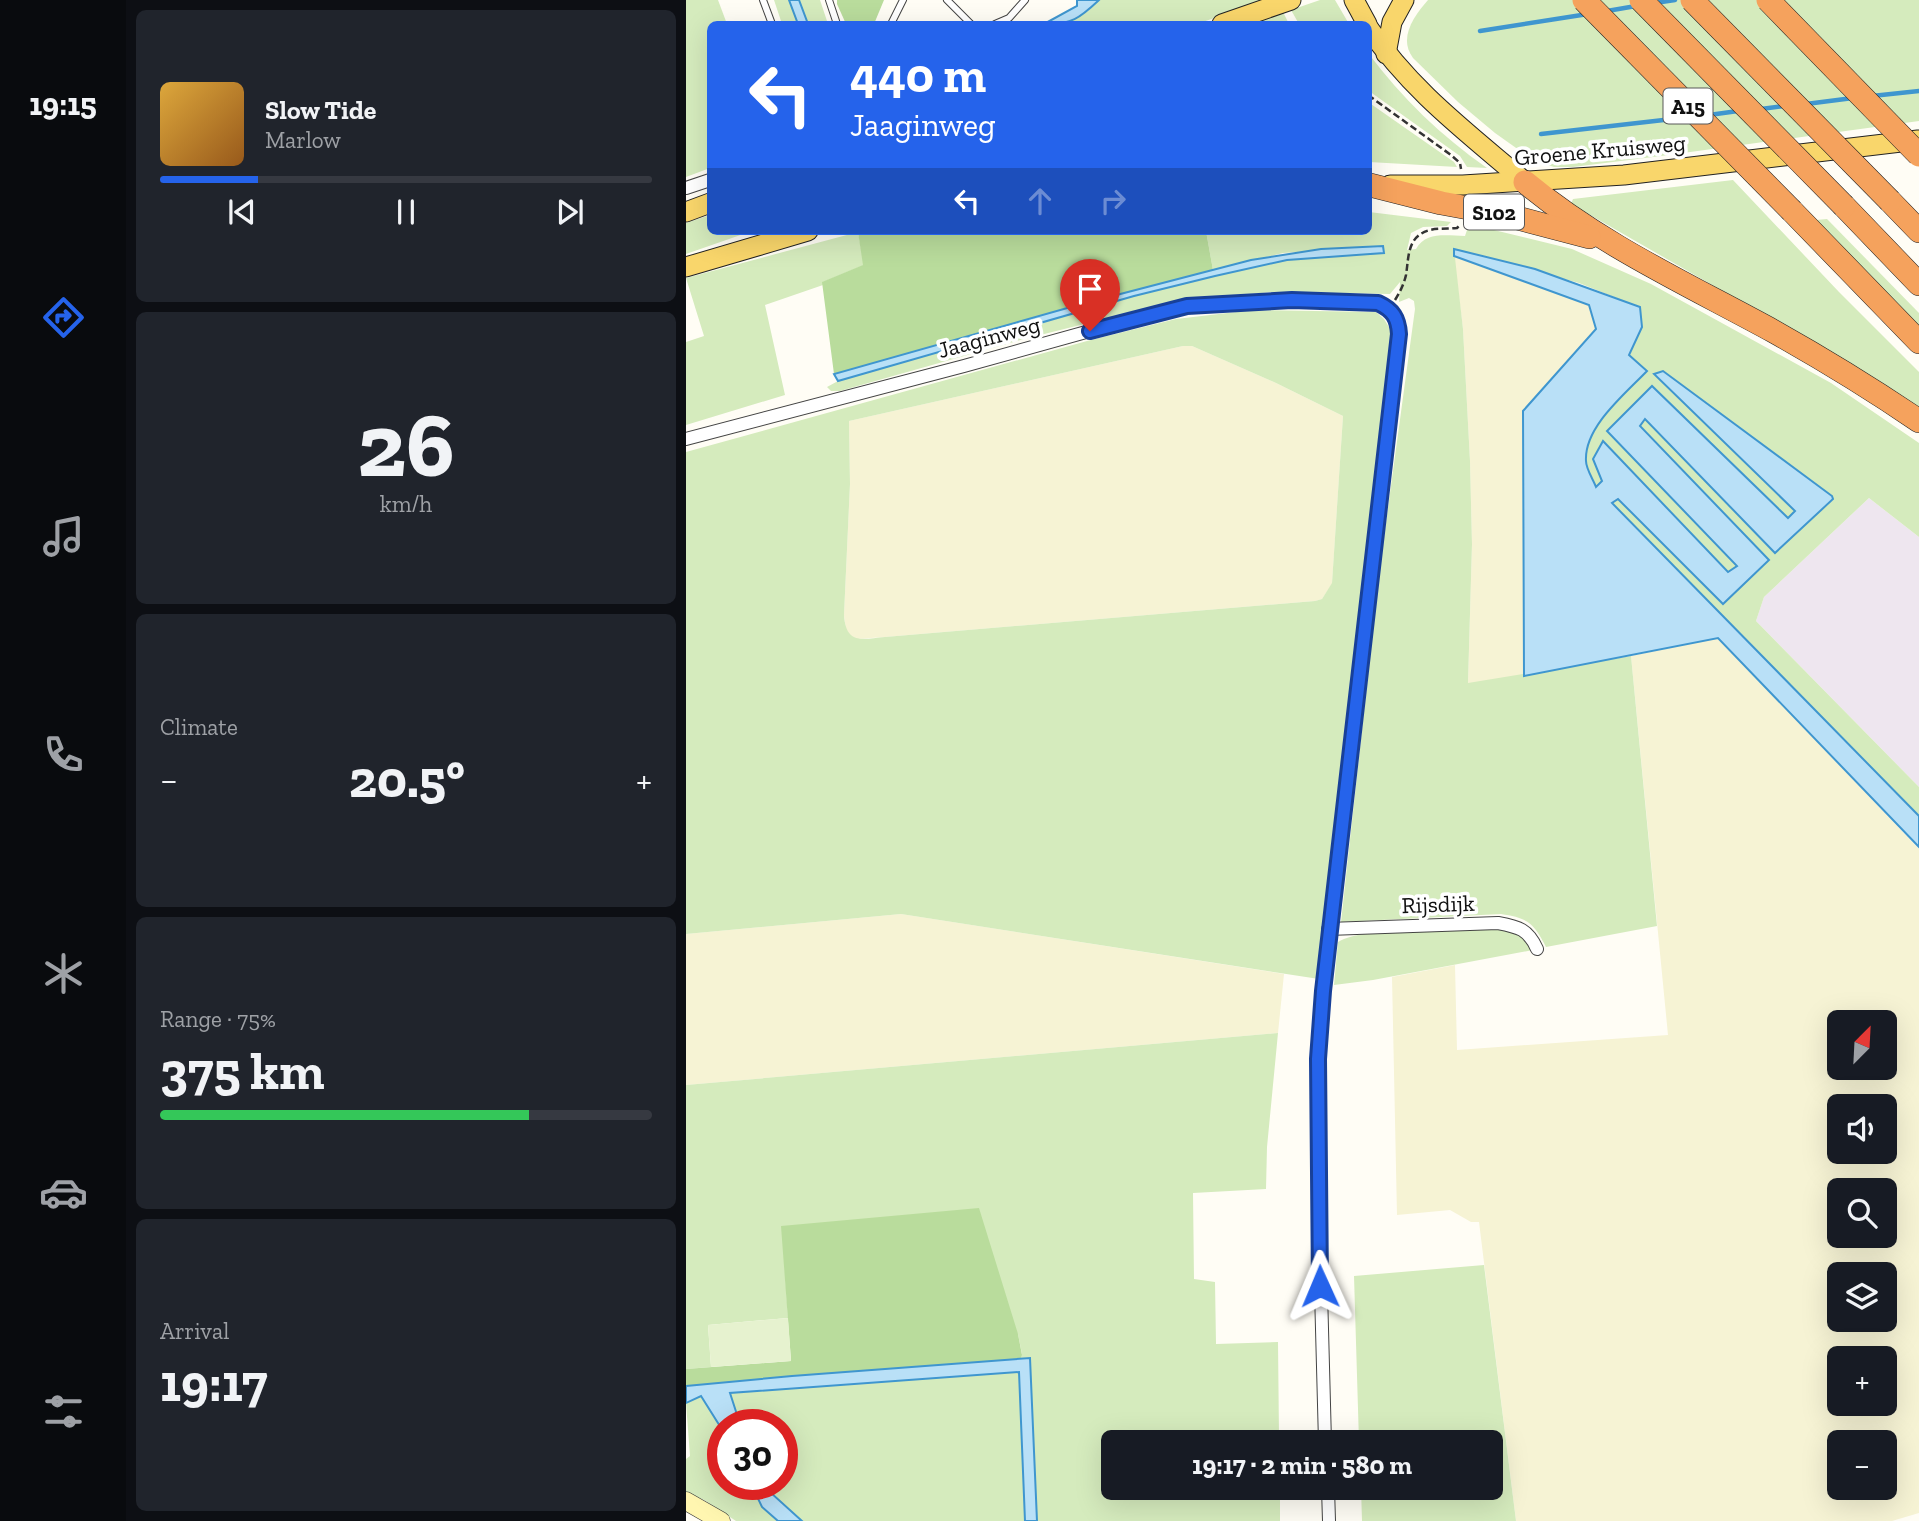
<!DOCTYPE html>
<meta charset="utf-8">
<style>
:root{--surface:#171b24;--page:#20242c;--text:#f1f3f6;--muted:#9ea1a6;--line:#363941;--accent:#2563eb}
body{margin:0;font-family:"Zilla Slab",serif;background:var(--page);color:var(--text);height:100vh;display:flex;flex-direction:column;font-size:26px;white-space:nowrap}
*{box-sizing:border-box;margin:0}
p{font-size:23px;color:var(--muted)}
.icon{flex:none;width:38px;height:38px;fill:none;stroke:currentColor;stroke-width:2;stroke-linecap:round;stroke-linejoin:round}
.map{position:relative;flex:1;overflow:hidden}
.details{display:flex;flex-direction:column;gap:10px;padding:10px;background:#0d0f14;width:560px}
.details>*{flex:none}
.top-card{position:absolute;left:21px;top:21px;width:665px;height:214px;border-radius:10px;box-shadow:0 7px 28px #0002;background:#2563eb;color:#fff;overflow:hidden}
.needle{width:46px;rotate:24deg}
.buttons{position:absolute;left:1141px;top:1010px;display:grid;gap:14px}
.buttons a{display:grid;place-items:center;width:70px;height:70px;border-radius:10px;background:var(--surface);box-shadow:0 7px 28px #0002;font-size:35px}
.speed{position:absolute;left:21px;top:1409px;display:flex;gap:14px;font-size:35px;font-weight:700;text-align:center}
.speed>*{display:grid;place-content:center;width:91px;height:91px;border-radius:50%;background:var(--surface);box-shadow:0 7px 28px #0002;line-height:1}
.speed .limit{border:10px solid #d22;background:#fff;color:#111}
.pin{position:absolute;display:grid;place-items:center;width:60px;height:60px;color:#fff;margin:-72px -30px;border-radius:50% 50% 50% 0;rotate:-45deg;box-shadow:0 0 7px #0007}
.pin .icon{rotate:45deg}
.me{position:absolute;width:77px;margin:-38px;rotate:359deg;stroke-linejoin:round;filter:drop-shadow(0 0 5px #0008)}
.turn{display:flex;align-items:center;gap:24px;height:147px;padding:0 28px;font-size:32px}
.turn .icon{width:91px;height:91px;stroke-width:2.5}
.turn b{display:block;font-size:49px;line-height:60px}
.lanes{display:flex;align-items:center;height:66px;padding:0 28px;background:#0003;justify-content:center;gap:35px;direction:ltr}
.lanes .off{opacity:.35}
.big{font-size:52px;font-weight:700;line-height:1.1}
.details .tile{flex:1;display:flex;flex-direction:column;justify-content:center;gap:10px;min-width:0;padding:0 24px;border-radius:10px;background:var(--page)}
.details .dial{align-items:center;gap:0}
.dial b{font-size:91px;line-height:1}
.song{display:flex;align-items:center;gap:21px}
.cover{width:84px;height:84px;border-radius:10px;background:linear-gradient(135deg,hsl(40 70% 55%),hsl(30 70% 35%))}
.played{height:7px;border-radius:4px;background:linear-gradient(90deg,var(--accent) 20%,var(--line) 20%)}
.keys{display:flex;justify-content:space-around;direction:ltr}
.heat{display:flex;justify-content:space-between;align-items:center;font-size:38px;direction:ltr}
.charge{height:10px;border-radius:5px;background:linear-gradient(90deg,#34c759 75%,var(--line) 0)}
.trip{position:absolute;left:415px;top:1430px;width:402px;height:70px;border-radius:10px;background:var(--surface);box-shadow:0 7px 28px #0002;font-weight:700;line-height:70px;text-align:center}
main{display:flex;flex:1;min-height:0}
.dock{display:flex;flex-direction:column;width:126px;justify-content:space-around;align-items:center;background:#090b0e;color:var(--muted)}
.dock .icon{width:49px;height:49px}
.dock .selected{color:var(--accent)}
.dock b{font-size:32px;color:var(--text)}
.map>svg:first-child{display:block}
.industrial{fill:#eee6ef}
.farmland{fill:#f6f3d4;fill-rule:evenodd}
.green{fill:#d5ebbd;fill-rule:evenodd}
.forest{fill:#b9dc9c}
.pitch{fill:#e6f2cf}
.water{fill:#b9e0f7;stroke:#3f96cf;stroke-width:2}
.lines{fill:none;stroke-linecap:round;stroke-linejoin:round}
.stream{stroke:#3f96cf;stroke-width:4.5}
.lane-casing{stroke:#444;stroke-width:8}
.street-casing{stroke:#444;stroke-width:14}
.secondary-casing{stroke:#333;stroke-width:19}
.primary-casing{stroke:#222;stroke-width:21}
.highway-casing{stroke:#222;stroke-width:24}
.path{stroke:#333;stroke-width:2.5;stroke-dasharray:7 3.5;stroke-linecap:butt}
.lane{stroke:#fff;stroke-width:6}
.street{stroke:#fff;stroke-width:12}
.secondary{stroke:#fff6b0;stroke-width:18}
.primary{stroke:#f9d66b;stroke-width:19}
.highway{stroke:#f5a25d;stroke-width:23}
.highway-bridge-casing{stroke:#222;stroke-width:24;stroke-linecap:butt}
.highway-bridge{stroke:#f5a25d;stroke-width:23}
.route-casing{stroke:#184099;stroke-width:18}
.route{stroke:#2563eb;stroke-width:12}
.labels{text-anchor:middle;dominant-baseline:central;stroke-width:7;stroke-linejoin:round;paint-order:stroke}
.shield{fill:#fff;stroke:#585858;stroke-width:2}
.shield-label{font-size:21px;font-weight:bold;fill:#111}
.street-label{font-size:23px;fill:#111;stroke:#fff}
</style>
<main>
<nav class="dock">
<b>19:15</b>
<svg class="icon selected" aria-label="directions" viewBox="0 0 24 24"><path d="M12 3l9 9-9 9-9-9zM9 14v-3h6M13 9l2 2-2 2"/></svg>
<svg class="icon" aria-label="music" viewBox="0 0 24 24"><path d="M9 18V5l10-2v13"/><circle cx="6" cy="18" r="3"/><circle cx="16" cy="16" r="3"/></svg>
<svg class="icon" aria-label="phone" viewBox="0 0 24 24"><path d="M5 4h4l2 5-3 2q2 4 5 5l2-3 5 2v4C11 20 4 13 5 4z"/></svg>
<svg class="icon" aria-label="climate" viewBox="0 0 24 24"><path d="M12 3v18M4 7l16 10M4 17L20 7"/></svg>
<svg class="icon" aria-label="car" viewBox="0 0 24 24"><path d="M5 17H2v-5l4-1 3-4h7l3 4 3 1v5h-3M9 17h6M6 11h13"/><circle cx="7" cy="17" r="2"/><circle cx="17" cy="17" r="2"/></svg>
<svg class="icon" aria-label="filters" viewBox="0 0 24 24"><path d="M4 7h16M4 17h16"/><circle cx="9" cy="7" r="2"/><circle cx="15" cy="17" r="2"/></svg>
</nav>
<section class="details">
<div class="tile">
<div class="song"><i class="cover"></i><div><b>Slow Tide</b><p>Marlow</p></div></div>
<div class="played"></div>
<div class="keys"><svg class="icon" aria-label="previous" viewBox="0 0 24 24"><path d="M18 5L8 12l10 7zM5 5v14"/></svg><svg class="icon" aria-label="pause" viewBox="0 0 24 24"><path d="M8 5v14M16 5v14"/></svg><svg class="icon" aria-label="next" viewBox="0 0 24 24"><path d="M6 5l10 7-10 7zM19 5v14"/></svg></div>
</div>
<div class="tile dial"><b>26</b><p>km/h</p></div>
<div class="tile"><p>Climate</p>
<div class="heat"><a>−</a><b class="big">20.5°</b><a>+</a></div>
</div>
<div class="tile"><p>Range · 75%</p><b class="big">375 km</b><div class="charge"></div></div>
<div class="tile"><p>Arrival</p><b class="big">19:17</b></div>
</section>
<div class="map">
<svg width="1233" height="1521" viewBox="0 0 1233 1521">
<rect width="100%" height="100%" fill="#fffdf5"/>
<polygon class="industrial" points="1183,498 1233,537 1233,787 1070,621 1078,597"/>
<g class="farmland">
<polygon points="768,256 903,305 910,329 837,411 838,676 782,684 786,544 784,461 777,329"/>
<polygon points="497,346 506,346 590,383 657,416 646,584 636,599 629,601 199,637 171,639 165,636 160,630 158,615 164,484 163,421"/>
<path d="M 1032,638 L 1233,849 L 1233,1513 L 1206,1521 L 830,1521 L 793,1222 L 785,1222 L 764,1210 L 711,1215 L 706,977 L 769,965 L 771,1050 L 982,1035 L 945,656 ZM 1153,1022 L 1199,1022 L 1199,1068 L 1153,1068 ZM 1153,1106 L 1199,1106 L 1199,1152 L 1153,1152 ZM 1153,1190 L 1199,1190 L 1199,1236 L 1153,1236 ZM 1153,1274 L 1199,1274 L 1199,1320 L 1153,1320 ZM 1153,1358 L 1199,1358 L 1199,1404 L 1153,1404 ZM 1153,1442 L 1199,1442 L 1199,1488 L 1153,1488 Z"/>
<polygon points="215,914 598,974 592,1033 0,1085 0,934"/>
</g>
<g class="green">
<polygon points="0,0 32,0 41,24 24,24 24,168 0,177"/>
<polygon points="88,0 103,0 112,24 96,24"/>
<polygon points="113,0 134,0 142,24 122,24"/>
<polygon points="413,0 580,0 511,24 380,24 402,11"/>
<polygon points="634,0 649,0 663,24 613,24 605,10"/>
<path d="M 742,0 L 1233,0 L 1233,121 L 975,156 L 887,167 L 868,167 L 847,160 L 809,133 L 772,102 L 727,58 C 712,38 728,16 742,0 Z"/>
<polygon points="597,12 603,24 563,24"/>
<path d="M 682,53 C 716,98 755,136 801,168 L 781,167 L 774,156 L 683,91 Z"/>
<polygon points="682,102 768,162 771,167 683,162"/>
<polygon points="1047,180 1153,292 1233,372 1233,409 1061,305 885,204 887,199"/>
<path d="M 683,212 L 765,222 L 761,226 L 737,227 L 725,233 L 721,250 L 730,249 C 740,231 761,236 779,236 L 783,224 L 886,249 L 965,284 L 1145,383 L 1233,443 L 1233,537 L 1183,498 L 1078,597 L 1070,621 L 1233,787 L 1233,817 L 926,504 L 931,498 L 1036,604 L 1082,559 L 954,425 L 960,419 L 1088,553 L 1147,500 L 1147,497 L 976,372 L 1109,510 L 1102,519 L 967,386 L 922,431 L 1051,566 L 1042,572 L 917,440 L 907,458 L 917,481 L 910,487 L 899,462 L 902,439 L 915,420 L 956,327 L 953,307 L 893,283 L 768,249 L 777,329 L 784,461 L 786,544 L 782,683 L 945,656 L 971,926 L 860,947 C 848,923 842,918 815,914 L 655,922 L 693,574 L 729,309 L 728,301 L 723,298 L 713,302 L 714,282 L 704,294 L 587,292 L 491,301 L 338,339 L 154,391 L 145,391 L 141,387 L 152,381 L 448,296 L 529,276 L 601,260 L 697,246 L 597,253 L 527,270 L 520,231 L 682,231 Z"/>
<polygon points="24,215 24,231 66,231 0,254 0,223"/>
<polygon points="1141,219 1233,313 1233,327 1130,220"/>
<polygon points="172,232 178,265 137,282 137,285 79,305 99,395 0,425 0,342 18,336 0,278"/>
<path d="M 567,310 L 690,312 L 698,319 L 706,332 L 633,979 L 215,914 L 0,934 L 0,452 L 401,341 L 490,319 ZM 497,346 L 506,346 L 590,383 L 657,416 L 646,583 L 636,599 L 629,601 L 199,637 C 176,639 160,645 158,615 L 164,484 L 163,421 Z"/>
<path d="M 815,927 L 837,932 L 847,950 L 687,980 L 648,985 L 652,942 C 681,925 777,929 815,927 Z"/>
<polygon points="592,1033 581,1147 580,1189 507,1193 508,1279 529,1282 530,1344 592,1342 593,1437 562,1439 562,1442 427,1442 427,1488 594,1488 594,1521 351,1521 344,1359 334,1360 336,1354 332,1334 96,1226 102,1318 22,1325 25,1367 0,1369 0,1085"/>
<polygon points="798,1265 830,1521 676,1521 675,1488 805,1488 805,1442 673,1442 668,1276"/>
<polygon points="333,1372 339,1521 116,1521 85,1493 81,1484 96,1484 96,1424 54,1424 43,1393"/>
<polygon points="15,1395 37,1431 37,1484 65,1484 76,1507 92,1521 50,1521 18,1500 0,1492 0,1459 4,1456 0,1403"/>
</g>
<g class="forest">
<polygon points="151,0 198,0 188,24 160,24 151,4"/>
<polygon points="176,231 520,231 527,270 148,374 136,282 177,265 172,232"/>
<polygon points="293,1208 332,1334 336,1355 334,1360 106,1376 0,1386 0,1369 105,1361 95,1226"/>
</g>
<polygon class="pitch" points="102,1318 105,1361 25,1367 22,1325"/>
<g class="water">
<polygon points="103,0 113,0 122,24 112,24"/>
<path d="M 391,0 L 413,0 C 394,18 385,25 358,24 L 391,6 Z"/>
<polygon points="697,246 698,253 601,260 529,276 448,296 152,381 148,374 392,305 565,260 635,249"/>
<path d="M 768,249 L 849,269 L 954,307 L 956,327 L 943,355 L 961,371 C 939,394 898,427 900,461 C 900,469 907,479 910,487 L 916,481 L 907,459 L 917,441 L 1042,572 L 1051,566 L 921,431 L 966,386 L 1102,518 L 1109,511 L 968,374 L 977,371 L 1146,496 L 1147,499 L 1089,553 L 959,419 L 954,426 L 1083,560 L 1037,604 L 932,499 L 926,503 L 1233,816 L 1233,847 L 1032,638 L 838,676 L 837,411 L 910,329 L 903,305 L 768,256 Z"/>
<polygon points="344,1358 351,1521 339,1521 333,1372 44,1393 54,1424 37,1424 37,1431 15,1396 0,1403 0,1386 106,1376"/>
<polygon points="65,1484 81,1484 85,1493 116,1521 92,1521 76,1507"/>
</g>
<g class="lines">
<g class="stream">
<polyline points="969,3 989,0"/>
<polyline points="921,11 950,6"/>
<polyline points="794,31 902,14"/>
<polyline points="1186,96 1233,91"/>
<polyline points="1120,104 1167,98"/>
<polyline points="1075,109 1098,106"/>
<polyline points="1023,115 1052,111"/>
<polyline points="855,134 1004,117"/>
</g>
<g class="lane-casing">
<g id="lane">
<polyline points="77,0 86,24"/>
<polyline points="143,0 151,24"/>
<polyline points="261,0 285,24"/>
<polyline points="205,24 217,0"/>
<polyline points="309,24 323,18 339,0"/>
</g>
</g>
<g class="street-casing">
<g id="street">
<polyline points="0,188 24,180"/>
<polyline points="0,439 278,366 454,317 501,306 606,300 660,301 692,303 709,315 713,334 637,991 632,1060 632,1178 639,1442"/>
<path d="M 642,929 L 812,923 C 833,927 842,929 851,949"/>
<polyline points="642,1488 643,1521"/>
</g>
</g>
<g class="secondary-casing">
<polyline id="secondary" points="0,1501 35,1521"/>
</g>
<g class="primary-casing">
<g id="primary">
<polyline points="668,0 681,24"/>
<polyline points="536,24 605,0"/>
<path d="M 682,27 C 724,90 782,133 839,182"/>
<polyline points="700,54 706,22 718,0"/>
<polyline points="704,185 777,185 938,175 1232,140"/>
<polyline points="0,212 24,203"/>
<polyline points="0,267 122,231"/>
</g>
</g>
<g class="highway-casing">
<g id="highway">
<path d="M 839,182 C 913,244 1003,285 1087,331 C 1137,359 1186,389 1233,421"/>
<polyline points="684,185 755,203 820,215 903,237"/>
<polyline points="1204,201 1233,231"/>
<polyline points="1158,206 1233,284"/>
<polyline points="1106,211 1233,342"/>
</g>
</g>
<g class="path">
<polyline points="682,95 765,155 774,163 775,169"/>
<path d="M 709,300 C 714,292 718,284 720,275 C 723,256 721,236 744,230 C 752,228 762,229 771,228 L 774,225"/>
</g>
<use href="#lane" class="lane"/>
<use href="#street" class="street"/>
<use href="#secondary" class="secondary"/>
<use href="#primary" class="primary"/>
<use href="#highway" class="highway"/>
<g class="highway-bridge-casing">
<g id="highway-bridge">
<polyline points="898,0 1106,211"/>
<polyline points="955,0 1158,206"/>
<polyline points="1006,0 1204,201"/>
<polyline points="1082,0 1233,155"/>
</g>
</g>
<use href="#highway-bridge" class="highway-bridge"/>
</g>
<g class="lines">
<g class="route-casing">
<path id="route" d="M 404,331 L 501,306 L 606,300 L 692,303 C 707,310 712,318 713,334 L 637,991 L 632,1059 L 634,1286"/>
</g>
<use href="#route" class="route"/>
</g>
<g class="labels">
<g class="shield">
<rect x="977.5" y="88.5" width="49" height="35" rx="5"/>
<rect x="778" y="194.5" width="60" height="35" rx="5"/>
</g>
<g class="shield-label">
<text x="1002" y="106">A15</text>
<text x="808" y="212">S102</text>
</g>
<g class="street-label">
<text transform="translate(914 150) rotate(-5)">Groene Kruisweg</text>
<text transform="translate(303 337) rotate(-15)">Jaaginweg</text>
<text transform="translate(752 904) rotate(-2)">Rijsdijk</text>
</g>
</g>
</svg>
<div class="buttons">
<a><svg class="needle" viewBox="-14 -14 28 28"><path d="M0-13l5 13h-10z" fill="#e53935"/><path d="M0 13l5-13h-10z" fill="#9ea1a6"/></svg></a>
<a><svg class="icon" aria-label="sound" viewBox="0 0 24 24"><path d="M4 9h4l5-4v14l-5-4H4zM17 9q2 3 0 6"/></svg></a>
<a><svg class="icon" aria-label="search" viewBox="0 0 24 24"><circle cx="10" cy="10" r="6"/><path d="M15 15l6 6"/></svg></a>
<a><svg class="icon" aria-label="layers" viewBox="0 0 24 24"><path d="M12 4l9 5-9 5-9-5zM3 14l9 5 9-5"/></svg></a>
<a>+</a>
<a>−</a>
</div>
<div class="speed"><div class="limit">30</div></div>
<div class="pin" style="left:404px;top:331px;background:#d93025"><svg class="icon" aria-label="arrive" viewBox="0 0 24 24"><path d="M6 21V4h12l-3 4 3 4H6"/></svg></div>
<svg class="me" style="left:634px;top:1286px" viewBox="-20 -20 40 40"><path d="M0-17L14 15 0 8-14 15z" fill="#2563eb" stroke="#fff" stroke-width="4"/></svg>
<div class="trip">19:17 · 2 min · 580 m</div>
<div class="top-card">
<div class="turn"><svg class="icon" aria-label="left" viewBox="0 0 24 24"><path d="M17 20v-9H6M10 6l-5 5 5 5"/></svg><div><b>440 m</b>Jaaginweg</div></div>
<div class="lanes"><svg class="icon" aria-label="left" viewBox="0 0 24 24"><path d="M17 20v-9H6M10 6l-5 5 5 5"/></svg><svg class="icon off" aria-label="ahead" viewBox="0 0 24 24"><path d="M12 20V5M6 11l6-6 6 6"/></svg><svg class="icon off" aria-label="right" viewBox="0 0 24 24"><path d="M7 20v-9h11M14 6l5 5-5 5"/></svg></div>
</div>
</div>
</main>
